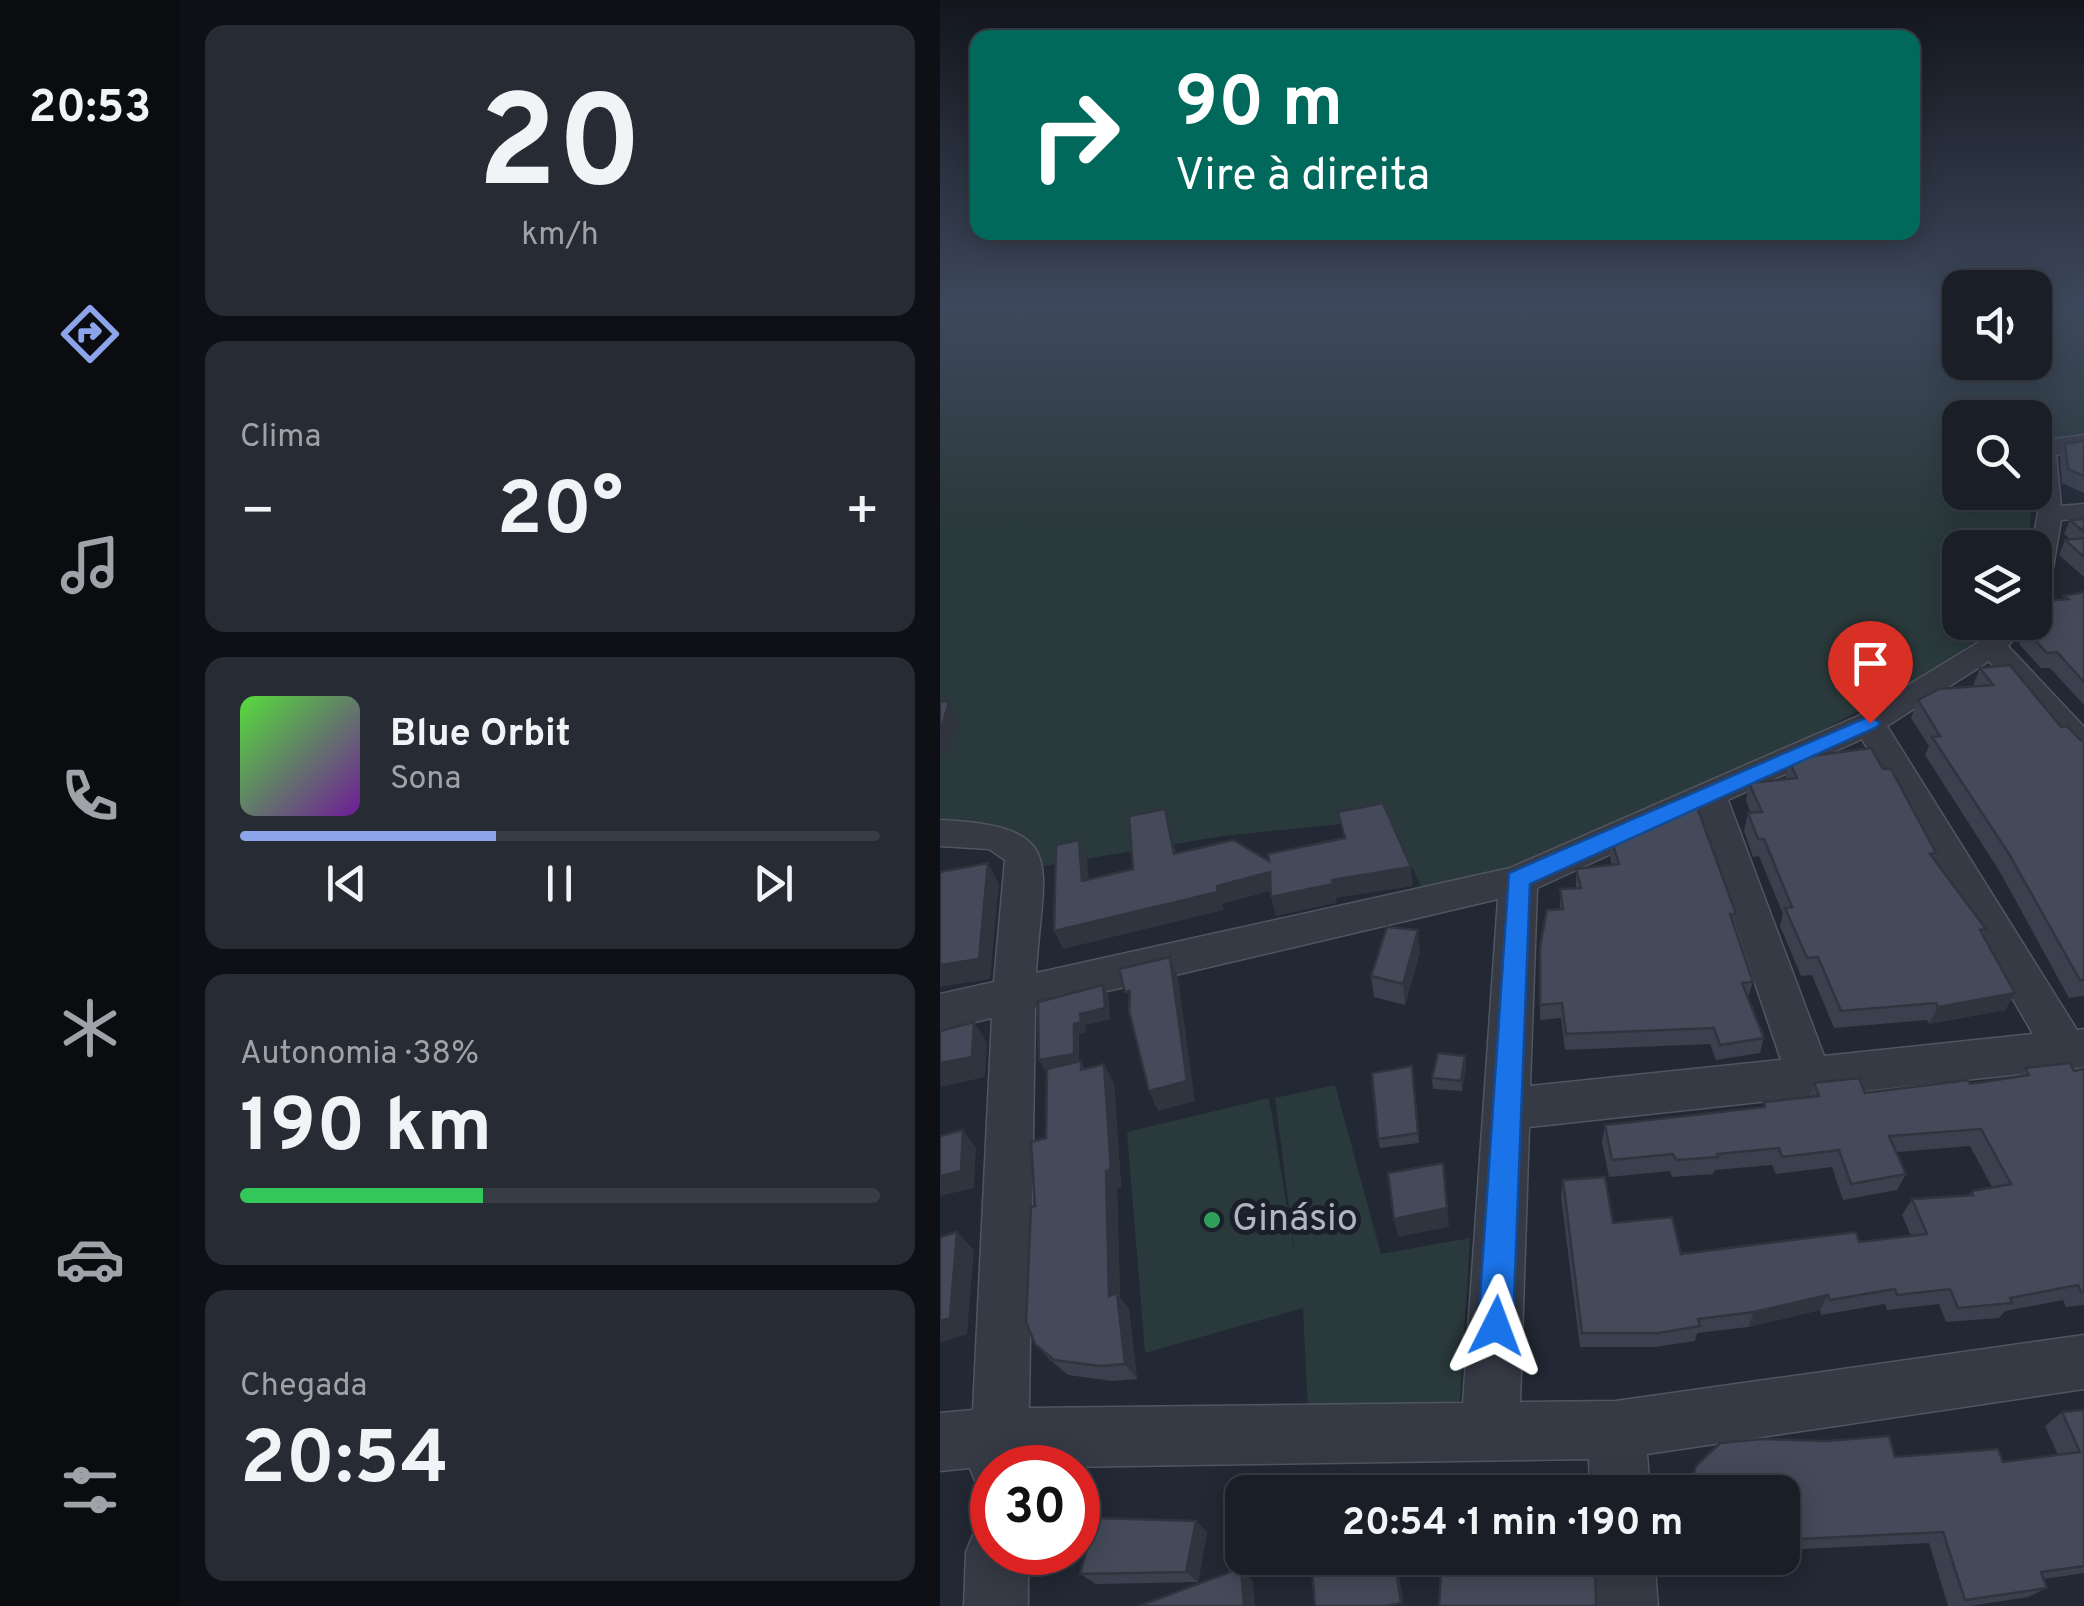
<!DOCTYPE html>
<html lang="pt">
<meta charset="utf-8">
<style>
:root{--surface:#1a1e27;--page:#272b33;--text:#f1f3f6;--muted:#9fa2a7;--line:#383c44;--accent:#8ca4ea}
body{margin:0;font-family:Overpass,sans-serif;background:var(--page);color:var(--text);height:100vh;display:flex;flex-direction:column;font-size:38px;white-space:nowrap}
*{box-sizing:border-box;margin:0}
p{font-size:32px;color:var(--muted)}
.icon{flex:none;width:55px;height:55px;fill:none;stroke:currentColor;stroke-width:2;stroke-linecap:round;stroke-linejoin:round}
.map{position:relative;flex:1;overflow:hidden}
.sheet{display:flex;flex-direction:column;gap:25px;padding:25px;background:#0e1015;width:760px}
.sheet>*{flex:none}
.top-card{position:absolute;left:30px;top:30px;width:950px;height:210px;border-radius:20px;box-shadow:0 5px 25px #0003,0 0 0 2px var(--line);background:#00695c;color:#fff;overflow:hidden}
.tools{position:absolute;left:1002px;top:270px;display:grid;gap:20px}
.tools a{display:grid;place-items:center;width:110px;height:110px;border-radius:20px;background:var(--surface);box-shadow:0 5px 25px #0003,0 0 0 2px var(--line);font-size:50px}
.speed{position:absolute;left:30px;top:1445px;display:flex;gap:20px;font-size:50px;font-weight:700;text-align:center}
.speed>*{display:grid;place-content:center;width:130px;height:130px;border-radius:50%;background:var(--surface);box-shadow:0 5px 25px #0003,0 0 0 2px var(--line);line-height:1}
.speed .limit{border:15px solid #d22;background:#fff;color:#111}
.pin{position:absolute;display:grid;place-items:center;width:85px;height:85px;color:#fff;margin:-102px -42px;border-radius:50% 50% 50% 0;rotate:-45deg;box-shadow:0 0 10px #0007}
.pin .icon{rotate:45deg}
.me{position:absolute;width:110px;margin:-55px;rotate:3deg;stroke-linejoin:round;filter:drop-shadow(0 0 8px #0008)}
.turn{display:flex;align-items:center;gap:35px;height:210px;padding:0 40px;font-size:45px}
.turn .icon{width:130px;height:130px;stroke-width:2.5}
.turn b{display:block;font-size:70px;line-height:85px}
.big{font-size:75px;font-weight:700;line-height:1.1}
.sheet .card{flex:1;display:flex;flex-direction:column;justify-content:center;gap:15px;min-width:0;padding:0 35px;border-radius:20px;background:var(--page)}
.sheet .dial{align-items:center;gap:0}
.dial b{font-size:130px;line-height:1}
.song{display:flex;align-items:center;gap:30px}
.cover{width:120px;height:120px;border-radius:15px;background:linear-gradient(135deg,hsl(110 70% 55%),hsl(280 70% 35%))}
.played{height:10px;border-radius:5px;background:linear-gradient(90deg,var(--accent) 40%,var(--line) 40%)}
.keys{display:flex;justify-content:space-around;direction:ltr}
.heat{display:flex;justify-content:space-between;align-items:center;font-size:55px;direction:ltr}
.charge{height:15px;border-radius:8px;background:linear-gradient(90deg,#34c759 38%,var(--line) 0)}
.trip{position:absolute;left:285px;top:1475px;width:575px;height:100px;border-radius:20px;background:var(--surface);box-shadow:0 5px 25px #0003,0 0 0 2px var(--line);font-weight:700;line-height:100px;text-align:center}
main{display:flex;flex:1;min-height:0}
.dock{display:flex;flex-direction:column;width:180px;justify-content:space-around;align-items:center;background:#0a0c10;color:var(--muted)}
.dock .icon{width:70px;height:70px}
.dock .current{color:var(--accent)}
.dock b{font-size:45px;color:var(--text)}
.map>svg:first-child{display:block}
.green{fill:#2a393b}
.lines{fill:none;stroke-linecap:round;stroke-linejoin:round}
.minor-casing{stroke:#505560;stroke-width:3}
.minor{fill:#363a45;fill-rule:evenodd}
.wall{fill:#3a404d}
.shaded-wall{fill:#30343e}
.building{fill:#444a59;stroke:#30343e;stroke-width:2.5}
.route{fill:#1a73e8;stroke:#114b97;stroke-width:2.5}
.leisure-dot{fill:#2e9e5b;stroke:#1b1f2a;stroke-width:4}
.labels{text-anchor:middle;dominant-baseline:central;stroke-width:10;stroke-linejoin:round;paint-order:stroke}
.near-poi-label{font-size:38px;fill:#b0b5c2;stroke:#1b1f2a;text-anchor:start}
</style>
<main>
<nav class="dock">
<b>20:53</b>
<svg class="icon current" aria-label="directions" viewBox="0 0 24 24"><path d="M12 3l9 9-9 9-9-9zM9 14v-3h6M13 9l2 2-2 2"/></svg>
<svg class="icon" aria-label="music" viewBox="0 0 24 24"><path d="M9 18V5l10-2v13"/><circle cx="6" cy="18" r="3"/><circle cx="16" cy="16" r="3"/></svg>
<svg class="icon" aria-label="phone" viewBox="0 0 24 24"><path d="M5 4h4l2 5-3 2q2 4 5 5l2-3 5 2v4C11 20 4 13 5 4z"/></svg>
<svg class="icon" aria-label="climate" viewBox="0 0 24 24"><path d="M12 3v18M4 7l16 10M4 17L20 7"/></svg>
<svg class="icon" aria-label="car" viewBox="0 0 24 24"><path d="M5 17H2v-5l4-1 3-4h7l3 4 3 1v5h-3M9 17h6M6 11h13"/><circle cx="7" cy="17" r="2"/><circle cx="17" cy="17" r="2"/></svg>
<svg class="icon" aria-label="filters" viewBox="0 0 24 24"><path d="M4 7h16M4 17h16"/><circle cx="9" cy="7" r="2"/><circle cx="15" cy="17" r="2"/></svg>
</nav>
<section class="sheet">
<div class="card dial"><b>20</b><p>km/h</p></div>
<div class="card"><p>Clima</p>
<div class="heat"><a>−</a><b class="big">20°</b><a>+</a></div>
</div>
<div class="card">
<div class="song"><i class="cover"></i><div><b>Blue Orbit</b><p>Sona</p></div></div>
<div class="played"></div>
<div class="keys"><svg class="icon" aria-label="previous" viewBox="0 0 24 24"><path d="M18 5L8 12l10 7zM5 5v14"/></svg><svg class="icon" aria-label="pause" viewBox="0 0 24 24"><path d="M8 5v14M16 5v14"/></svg><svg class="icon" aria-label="next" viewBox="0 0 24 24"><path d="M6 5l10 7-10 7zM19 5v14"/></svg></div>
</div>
<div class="card"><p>Autonomia · 38%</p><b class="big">190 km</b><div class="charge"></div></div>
<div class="card"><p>Chegada</p><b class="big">20:54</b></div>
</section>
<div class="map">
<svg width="1144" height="1606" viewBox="0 0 1144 1606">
<rect width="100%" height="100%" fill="#222834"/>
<g class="green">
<polygon points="0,304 1020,304 1020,362 1095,362 1095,304 1144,304 1144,436 1095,441 1095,418 1020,418 1020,492 1093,493 1088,547 1020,548 1020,622 1055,623 1030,645 964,688 833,755 586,866 483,891 450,819 283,836 97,867 0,826"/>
<polygon points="395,1085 441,1254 530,1238 518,1430 369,1432 363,1308 205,1353 187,1132 329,1098 355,1255 335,1098"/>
</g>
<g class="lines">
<g class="minor-casing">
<g id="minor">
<polygon points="1144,435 1144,449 1116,455 1121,506 1144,504 1144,518 1121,520 1109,591 1095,599 1095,548 1091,548 1098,514 1095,450 1108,440"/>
<path d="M 1058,622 L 1088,622 L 1068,646 L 1144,727 L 1144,758 L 1132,755 L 1049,661 L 947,726 L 1137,1030 L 1144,1029 L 1144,1067 L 589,1127 L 580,1402 L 676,1401 L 1144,1335 L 1144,1389 L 707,1454 L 710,1492 L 650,1492 L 649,1459 L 52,1468 L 52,1495 L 38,1489 L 30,1468 L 0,1471 L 0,1413 L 33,1410 L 52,1018 L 0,1030 L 0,994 L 54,982 L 65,860 L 49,849 L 0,846 L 0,820 C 132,826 102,865 96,973 L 570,868 L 918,716 L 1042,640 ZM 922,739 L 1093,1034 L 884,1056 L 788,800 ZM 758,814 L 841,1060 L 590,1086 L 597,888 ZM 558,899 L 523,1403 L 89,1408 L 95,1008 Z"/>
<polygon points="52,1523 52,1552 88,1552 88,1606 24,1606 26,1552 35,1530"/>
<polygon points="652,1558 714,1558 718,1606 654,1606"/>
</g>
</g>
<use href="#minor" class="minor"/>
</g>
<g class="wall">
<polygon points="1144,441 1144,493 1122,483 1120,458 1125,444"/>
<polygon points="1144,519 1144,577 1119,555 1125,540 1130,539 1124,534 1130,520"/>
<polygon points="1144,592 1144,705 1110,668 1101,668 1079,644 1085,629 1123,600 1124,596"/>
<polygon points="1040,668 1140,740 1144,741 1144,996 1129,998 1060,872 985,755 989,746 971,718 978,700 1033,686"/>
<polygon points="849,761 943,769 996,853 994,860 1046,929 1043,935 1075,993 1065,1010 989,1024 987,1020 894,1028 872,975 861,976 840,926 843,914 819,856 813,857 804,831 808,813 811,813 806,801 809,783 845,779"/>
<polygon points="672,842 796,914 793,923 813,982 808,997 824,1038 820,1053 776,1060 770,1044 625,1050 621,1018 600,1020 600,946 620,909 620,889 636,888 636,869 672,865 670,858"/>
<polygon points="480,952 465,1005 434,997 431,976"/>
<polygon points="163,985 168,996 170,1019 145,1025 146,1032 139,1034 139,1061 145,1069 174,1083 181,1187 177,1189 180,1298 189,1309 197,1379 172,1381 128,1375 109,1359 95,1344 95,1206 106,1138 107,1070 105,1071"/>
<polygon points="525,1056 526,1067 522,1091 493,1089 492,1078"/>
<polygon points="472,1066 479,1143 440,1148 438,1139"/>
<polygon points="1085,1068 1134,1071 1144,1069 1144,1305 1126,1307 1123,1300 1065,1311 1059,1318 1006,1322 999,1304 947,1310 945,1304 881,1315 880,1310 808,1327 757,1333 755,1341 715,1347 640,1347 621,1197 623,1180 673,1223 741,1254 919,1242 971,1236 962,1215 972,1199 1029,1195 1032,1191 1052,1187 1030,1146 957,1152 966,1174 957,1190 903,1200 892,1167 836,1174 832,1165 775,1170 773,1174 732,1177 730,1171 669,1177 662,1142 665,1125 822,1108 824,1102 869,1097 874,1083 925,1093 1030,1084 1079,1077"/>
<polygon points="1144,1410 1144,1573 1104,1579 1107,1588 1088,1597 1030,1606 1008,1606 989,1543 842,1550 842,1492 745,1492 756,1466 955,1457 1063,1462 1118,1455 1105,1426 1122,1412"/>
<polygon points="267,1532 258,1582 156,1584 140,1574"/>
<polygon points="738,1558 796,1558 738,1566"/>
</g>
<g class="shaded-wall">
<polygon points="9,701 19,722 12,752 0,754 0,731"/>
<polygon points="225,809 231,827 240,873 234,854"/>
<polygon points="139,840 147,858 150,899 142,881"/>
<polygon points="48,863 59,884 50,979 0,987 0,965"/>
<polygon points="471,867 473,886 396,898 396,903 336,916 331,897 392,880"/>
<polygon points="330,872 334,890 282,904 284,910 123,949 114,931"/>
<polygon points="478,930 480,952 465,1005 463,984"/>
<polygon points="230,957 238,978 255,1101 218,1111 209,1091"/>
<polygon points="163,985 168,996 170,1019 145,1025 146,1032 139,1034 139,1065 105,1071 99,1060 134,1024"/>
<polygon points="1075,993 1065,1010 989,1024 998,1007"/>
<polygon points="34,1022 47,1043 45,1077 1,1087 0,1063"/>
<polygon points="525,1056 526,1067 522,1091 521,1081"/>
<polygon points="164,1064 174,1083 181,1187 177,1189 180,1298 189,1309 197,1379 185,1364 169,1296"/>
<polygon points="23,1130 36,1148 34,1188 0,1196 0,1176"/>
<polygon points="503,1163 509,1227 458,1237 454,1219"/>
<polygon points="17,1232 34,1250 27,1334 0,1343 0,1321"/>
<polygon points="888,1295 880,1310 808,1327 814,1312"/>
<polygon points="256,1521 267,1532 258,1582 246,1572"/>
<polygon points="454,1558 456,1558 464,1606 461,1603"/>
<polygon points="301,1568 313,1581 315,1606 304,1606"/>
</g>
<g class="building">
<polygon points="1144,441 1144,476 1128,469 1125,444"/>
<polygon points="1144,519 1144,532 1130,520"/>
<polygon points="1144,538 1144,557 1125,540"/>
<polygon points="1144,592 1144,682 1117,652 1107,653 1085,629 1089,622 1095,622 1095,612 1098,607 1105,601 1128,599 1124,596"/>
<polygon points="1070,665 1121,727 1127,726 1140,740 1144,741 1144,980 1140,980 1069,854 992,737 1000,736 978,700 999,689 1053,685 1040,668"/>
<polygon points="9,701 1,731 0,731 0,702"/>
<polygon points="931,748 943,769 951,769 996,853 990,854 1046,929 1040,930 1075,993 998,1007 996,1003 901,1011 878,957 867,958 845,908 852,907 824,839 818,839 808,813 822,812 809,783 857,778 849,761 856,758"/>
<polygon points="443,803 471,867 392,880 393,884 331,897 330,872 277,886 278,892 114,931 116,845 139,840 142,881 193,869 189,816 225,809 234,854 293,840 329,861 328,854 405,838 398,812"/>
<polygon points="756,804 796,914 790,914 813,982 802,983 824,1038 780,1045 774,1028 626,1034 622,1003 600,1005 600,946 607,910 623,909 620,889 641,888 636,869 679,864 672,842"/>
<polygon points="48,863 39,959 0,965 0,872"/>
<polygon points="447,927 478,930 463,984 431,976"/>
<polygon points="230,957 247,1081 209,1091 189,1011 190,991 185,992 179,969"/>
<polygon points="163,985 165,1008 140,1014 141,1022 134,1024 134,1054 99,1060 98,1002"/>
<polygon points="34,1022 32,1057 0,1063 0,1031"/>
<polygon points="498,1053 525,1056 521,1081 492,1078"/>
<polygon points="141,1061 141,1070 164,1064 171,1169 166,1171 169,1296 177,1293 185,1364 160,1366 114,1360 95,1344 86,1322 91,1207 95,1206 91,1142 106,1138 107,1069"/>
<polygon points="1130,1063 1134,1071 1144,1069 1144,1292 1141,1292 1138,1285 1070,1298 1072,1303 1018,1308 1010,1289 957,1295 955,1289 890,1300 888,1295 814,1312 758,1319 760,1326 719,1333 642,1333 623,1180 665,1177 673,1223 732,1217 741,1254 916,1232 919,1242 987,1234 972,1199 1033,1195 1032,1191 1071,1184 1041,1129 949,1136 966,1174 911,1184 899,1150 842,1157 839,1148 777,1154 778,1157 736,1160 733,1154 672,1160 665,1125 825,1107 824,1102 879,1096 874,1083 919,1078 925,1093 1028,1080 1030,1084 1089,1075 1085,1068"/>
<polygon points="472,1066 478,1133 438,1139 432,1073"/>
<polygon points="23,1130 21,1171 0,1176 0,1136"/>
<polygon points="503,1163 507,1208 454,1219 448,1173"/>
<polygon points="17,1232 10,1318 0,1321 0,1237"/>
<polygon points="1144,1410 1144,1566 1101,1572 1107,1588 1025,1600 1003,1532 860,1539 842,1541 842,1492 747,1492 756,1466 780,1443 821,1439 886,1441 949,1436 955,1457 1058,1449 1063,1462 1140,1452 1122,1412"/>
<polygon points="507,1481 654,1481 654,1492 506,1492"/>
<polygon points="156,1518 256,1521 246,1572 140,1574"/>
<polygon points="371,1558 454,1558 461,1603 446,1606 375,1606"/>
<polygon points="502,1558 655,1558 656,1606 499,1606"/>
<polygon points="301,1568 304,1606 199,1606"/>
</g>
<linearGradient id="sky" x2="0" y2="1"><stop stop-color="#13161d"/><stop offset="0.58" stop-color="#3e485c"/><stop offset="1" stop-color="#3e485c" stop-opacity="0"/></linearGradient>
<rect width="1144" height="528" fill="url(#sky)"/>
<polygon class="route" points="930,716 940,723 937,727 590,884 573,1326 568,1338 556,1343 543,1338 538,1326 569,873"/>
<circle class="leisure-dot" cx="272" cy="1220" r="10"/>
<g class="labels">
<g class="near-poi-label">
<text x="292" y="1220">Ginásio</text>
</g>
</g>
</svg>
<div class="tools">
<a><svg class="icon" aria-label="sound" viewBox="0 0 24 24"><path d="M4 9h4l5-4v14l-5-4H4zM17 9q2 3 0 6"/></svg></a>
<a><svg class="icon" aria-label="search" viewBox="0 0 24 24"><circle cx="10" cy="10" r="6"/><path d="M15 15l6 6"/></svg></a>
<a><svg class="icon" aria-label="layers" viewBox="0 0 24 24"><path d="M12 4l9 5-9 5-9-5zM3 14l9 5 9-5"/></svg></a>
</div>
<div class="speed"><div class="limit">30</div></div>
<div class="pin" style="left:930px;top:723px;background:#d93025"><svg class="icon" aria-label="arrive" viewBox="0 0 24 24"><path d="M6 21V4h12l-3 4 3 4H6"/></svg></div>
<svg class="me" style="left:556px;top:1326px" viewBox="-20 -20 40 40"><path d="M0-17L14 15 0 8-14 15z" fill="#1a73e8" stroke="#fff" stroke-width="4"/></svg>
<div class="trip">20:54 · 1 min · 190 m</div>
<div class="top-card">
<div class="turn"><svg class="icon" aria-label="right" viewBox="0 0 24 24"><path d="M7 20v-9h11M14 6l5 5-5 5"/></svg><div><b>90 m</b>Vire à direita</div></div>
</div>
</div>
</main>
